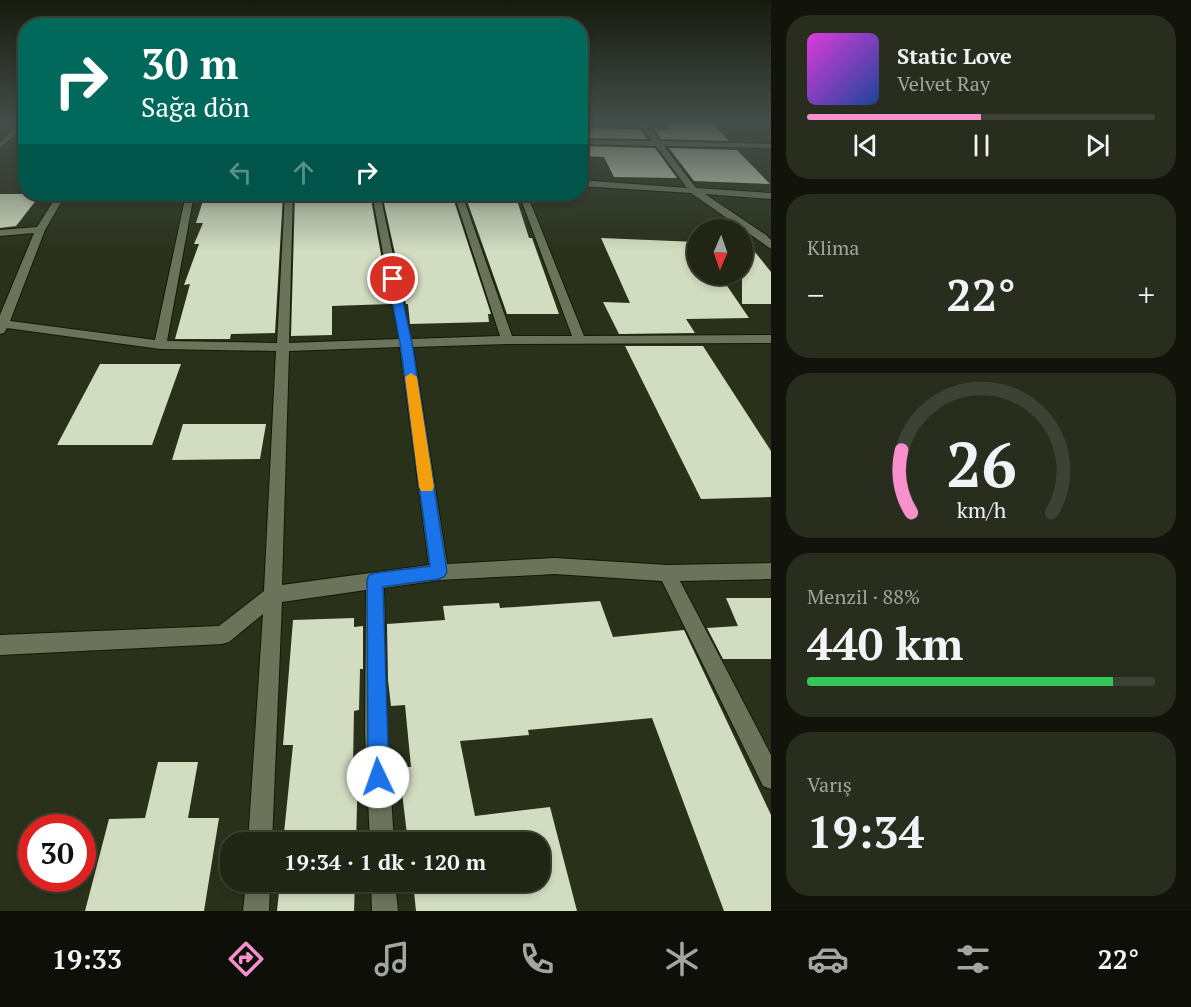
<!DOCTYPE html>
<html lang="tr">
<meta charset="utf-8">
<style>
:root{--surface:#202514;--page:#282d1d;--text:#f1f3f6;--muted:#a2a5a0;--line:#3d4234;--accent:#f790cd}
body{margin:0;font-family:"PT Serif",serif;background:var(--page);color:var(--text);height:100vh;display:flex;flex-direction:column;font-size:22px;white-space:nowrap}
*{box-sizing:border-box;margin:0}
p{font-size:20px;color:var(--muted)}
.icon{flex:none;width:33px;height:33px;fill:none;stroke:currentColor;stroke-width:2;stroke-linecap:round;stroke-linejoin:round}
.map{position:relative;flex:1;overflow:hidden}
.details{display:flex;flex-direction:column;gap:15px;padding:15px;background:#12140b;width:420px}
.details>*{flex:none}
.hud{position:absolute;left:18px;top:18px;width:570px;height:183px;border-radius:24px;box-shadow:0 3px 9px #0003,0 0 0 2px var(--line);background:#00695c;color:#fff;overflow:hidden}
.needle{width:39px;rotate:182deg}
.buttons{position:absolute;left:687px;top:219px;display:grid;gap:12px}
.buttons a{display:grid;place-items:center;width:66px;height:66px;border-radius:50%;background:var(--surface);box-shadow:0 3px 9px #0003,0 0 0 2px var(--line);font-size:30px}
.speed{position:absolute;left:18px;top:814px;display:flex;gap:12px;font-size:30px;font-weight:700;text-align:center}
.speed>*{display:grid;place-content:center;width:78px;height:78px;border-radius:50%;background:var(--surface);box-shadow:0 3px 9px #0003,0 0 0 2px var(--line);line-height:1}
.speed .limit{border:9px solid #d22;background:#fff;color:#111}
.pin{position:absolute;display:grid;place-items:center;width:51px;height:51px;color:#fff;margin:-26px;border:3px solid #fff;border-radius:50%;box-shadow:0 2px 6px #0007}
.me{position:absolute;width:66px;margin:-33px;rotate:357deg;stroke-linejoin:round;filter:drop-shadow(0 0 4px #0008)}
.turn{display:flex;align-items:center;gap:21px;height:126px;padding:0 24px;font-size:27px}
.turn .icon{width:78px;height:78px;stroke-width:2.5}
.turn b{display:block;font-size:42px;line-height:51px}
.lanes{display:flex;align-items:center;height:57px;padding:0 24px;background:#0003;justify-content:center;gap:30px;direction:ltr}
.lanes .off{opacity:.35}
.big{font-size:45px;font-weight:700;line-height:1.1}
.details .card{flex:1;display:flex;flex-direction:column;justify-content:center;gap:9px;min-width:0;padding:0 21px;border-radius:24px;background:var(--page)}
.details .dial{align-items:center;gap:0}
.dial svg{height:156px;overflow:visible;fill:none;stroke:var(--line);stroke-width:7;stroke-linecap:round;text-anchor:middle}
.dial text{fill:var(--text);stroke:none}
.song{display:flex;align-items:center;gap:18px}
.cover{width:72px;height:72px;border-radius:9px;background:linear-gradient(135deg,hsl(300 70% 55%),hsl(220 70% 35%))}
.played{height:6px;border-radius:3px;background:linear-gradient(90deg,var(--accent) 50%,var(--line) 50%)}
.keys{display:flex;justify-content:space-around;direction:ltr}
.heat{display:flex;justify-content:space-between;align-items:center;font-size:33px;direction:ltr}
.charge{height:9px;border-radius:4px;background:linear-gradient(90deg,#34c759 88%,var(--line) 0)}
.trip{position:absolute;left:220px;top:832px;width:330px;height:60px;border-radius:24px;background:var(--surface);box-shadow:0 3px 9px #0003,0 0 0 2px var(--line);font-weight:700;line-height:60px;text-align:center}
.tabs{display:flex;height:96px;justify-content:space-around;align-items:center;background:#0d0f08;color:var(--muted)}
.tabs .icon{width:42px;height:42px}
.tabs .current{color:var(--accent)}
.tabs b{font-size:27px;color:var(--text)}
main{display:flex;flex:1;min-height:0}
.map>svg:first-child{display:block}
.building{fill:#d2dcc0}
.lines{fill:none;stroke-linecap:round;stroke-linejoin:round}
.minor-casing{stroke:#121904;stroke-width:2}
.minor{fill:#6b745a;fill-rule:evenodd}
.route{fill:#1a73e8;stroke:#114b97;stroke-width:1.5}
.slow{fill:#f59e0b}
</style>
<main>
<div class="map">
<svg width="771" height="911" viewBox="0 0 771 911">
<rect width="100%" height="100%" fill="#2a311b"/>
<g class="building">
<polygon points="665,124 713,124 729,141 661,139 654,129 670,129"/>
<polygon points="580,128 640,129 647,139 580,138"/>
<polygon points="580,146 655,148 677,178 614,177 604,157 580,156"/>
<polygon points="669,148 737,150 770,184 694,181"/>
<polygon points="0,194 41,194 16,226 0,228"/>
<polygon points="205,194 283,194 275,333 231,334 230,339 175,339 190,284 184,285 199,244 194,244 203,223 196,223"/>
<polygon points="295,194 370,194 390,304 332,306 332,335 291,336"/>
<polygon points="382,194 452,195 491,314 488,314 489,322 410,324 408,304 406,304"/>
<polygon points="474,194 515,194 529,238 532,238 559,314 507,314 465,195"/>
<polygon points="742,236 771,272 771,304 742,304"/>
<polygon points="601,238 697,242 698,274 719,274 749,318 686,319 695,333 619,334 603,302 630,303"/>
<polygon points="625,346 703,346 771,451 771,497 701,499"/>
<polygon points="100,364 181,364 152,445 57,445"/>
<polygon points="183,424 266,424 260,459 172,460"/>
<polygon points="726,598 771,598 771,659 723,659 707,628 738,626"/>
<polygon points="600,601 613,637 684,630 771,815 771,911 724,911 652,718 528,730 529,735 460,741 475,816 550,807 577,911 416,911 413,882 540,882 540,843 408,843 399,767 411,767 405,705 391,706 388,680 387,624 445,620 443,606 499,603 500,608"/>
<polygon points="354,618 354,627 363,626 363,669 360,669 359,710 354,711 353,767 358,767 356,843 283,843 293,745 283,745 293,620"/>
<polygon points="158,762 198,762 188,818 219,818 204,911 85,911 109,819 145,818"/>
<polygon points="280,882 355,882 354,911 277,911"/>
</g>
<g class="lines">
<g class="minor-casing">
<g id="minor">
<polygon points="19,124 26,126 0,148 0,142"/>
<polygon points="639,124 647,124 660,141 771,144 771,148 664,146 696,188 771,193 771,199 705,194 766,235 771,240 771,249 691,193 580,186 580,180 687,188 656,146 580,144 580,140 652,141"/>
<path d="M 58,194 L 66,194 L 45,230 L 10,321 L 155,340 L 186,194 L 194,194 L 167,341 L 277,343 L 285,194 L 293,194 L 289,343 L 399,339 L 372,194 L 380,194 L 411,339 L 500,336 L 454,194 L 462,194 L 512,336 L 572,336 L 519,194 L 527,194 L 584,336 L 771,335 L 771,343 L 507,344 L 413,347 L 447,564 L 555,558 L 667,565 L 771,563 L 771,579 L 680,581 L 771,755 L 771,789 L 763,786 L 662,581 L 555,574 L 439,580 L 384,588 L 387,732 L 394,843 L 370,843 L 365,732 L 366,590 L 282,602 L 272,843 L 248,843 L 263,614 L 229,642 L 222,644 L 0,655 L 0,635 L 219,626 L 264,591 L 276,351 L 160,349 L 7,328 L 4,333 L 0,334 L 0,315 L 34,233 L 0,236 L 0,230 L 37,227 ZM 400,347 L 429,565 L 282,585 L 289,351 Z"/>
<polygon points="246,882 270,882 269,911 243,911"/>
<polygon points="371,882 395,882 398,911 372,911"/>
</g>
</g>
<use href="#minor" class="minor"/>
</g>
<linearGradient id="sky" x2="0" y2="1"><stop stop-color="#171b0f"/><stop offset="0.49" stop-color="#444e4a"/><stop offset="1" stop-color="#444e4a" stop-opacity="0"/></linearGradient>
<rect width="771" height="251" fill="url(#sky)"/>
<polygon class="route" points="393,276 398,279 412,343 447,572 444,577 439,579 383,587 389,777 386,784 378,787 371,784 368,777 367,580 369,575 375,573 430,566 400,343 388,279"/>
<polygon class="slow" points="411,373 417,377 434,487 432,491 421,491 419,487 405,377"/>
</svg>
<div class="buttons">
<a><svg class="needle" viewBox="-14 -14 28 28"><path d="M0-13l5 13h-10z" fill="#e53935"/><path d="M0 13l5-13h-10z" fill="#a2a5a0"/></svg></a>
</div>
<div class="speed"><div class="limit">30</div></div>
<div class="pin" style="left:393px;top:279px;background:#d93025"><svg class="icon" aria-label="arrive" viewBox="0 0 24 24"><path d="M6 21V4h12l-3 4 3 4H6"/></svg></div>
<svg class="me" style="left:378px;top:777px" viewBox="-20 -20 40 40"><circle r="19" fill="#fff"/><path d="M0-13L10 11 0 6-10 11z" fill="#1a73e8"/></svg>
<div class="trip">19:34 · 1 dk · 120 m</div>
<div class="hud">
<div class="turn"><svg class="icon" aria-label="right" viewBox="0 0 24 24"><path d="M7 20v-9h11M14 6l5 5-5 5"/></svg><div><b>30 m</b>Sağa dön</div></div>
<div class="lanes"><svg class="icon off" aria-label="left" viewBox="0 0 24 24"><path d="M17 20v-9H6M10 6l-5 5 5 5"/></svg><svg class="icon off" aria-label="ahead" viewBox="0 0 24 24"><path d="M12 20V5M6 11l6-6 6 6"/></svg><svg class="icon" aria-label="right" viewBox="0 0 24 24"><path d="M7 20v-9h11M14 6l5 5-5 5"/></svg></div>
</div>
</div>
<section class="details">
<div class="card">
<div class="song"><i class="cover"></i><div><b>Static Love</b><p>Velvet Ray</p></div></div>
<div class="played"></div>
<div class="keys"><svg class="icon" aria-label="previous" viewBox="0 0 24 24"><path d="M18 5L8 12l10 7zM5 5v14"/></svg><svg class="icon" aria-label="pause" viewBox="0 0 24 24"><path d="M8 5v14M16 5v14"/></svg><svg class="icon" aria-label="next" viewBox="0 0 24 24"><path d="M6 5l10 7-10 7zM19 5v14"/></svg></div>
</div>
<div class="card"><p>Klima</p>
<div class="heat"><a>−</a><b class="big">22°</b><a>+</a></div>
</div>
<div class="card dial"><svg viewBox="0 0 100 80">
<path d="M14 69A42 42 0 1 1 86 69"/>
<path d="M14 69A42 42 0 0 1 9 37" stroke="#f790cd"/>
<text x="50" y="56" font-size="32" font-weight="700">26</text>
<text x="50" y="72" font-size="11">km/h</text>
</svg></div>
<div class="card"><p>Menzil · 88%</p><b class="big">440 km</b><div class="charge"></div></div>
<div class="card"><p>Varış</p><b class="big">19:34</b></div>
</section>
</main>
<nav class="tabs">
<b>19:33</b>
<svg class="icon current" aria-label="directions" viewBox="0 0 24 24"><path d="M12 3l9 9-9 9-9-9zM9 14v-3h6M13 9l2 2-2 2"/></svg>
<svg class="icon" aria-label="music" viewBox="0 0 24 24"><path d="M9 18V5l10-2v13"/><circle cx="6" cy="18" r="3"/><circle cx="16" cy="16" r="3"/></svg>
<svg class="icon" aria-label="phone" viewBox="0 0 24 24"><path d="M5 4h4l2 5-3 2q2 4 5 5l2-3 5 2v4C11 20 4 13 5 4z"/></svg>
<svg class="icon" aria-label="climate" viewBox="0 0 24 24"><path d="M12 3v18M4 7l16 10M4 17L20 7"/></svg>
<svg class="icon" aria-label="car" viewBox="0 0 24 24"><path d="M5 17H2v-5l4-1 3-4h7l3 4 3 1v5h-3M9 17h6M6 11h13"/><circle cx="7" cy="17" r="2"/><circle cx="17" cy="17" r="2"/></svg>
<svg class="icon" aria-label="filters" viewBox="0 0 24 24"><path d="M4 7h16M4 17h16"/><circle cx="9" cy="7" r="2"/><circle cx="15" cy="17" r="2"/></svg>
<b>22°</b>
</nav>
